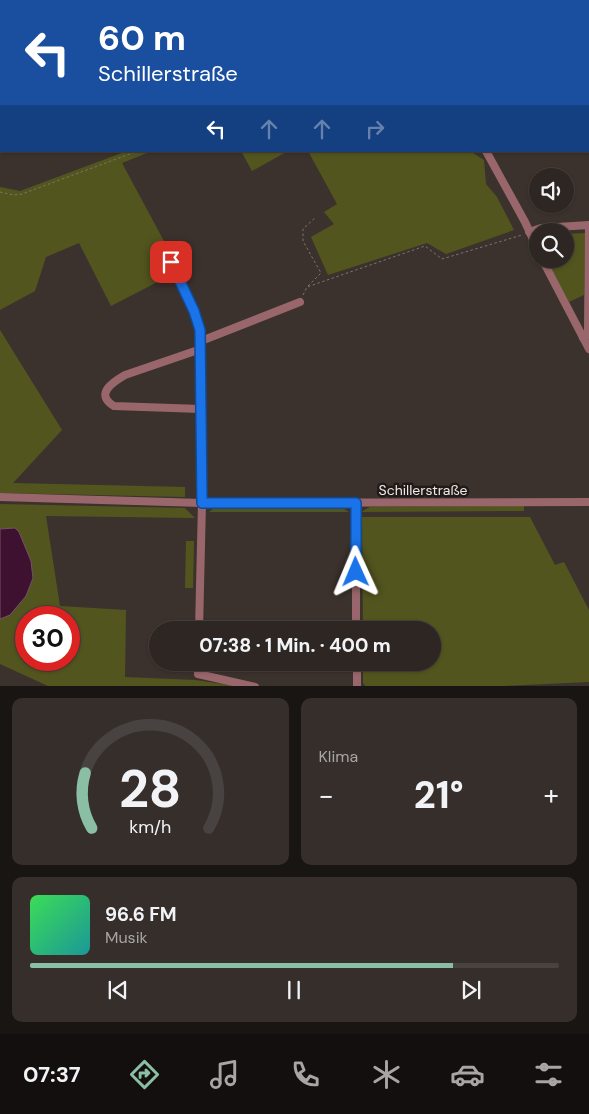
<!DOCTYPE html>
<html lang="de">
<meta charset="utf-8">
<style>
:root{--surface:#2d2622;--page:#352e2a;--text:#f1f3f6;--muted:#a7a5a5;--line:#484340;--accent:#8abfa5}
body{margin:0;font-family:"DM Sans",sans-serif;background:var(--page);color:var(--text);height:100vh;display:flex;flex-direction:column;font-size:19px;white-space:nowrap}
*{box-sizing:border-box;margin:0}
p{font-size:16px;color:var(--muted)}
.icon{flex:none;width:28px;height:28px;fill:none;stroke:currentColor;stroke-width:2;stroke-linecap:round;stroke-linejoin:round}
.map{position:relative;height:686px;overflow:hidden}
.side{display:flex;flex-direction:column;gap:12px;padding:12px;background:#191513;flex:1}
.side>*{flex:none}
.top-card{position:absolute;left:0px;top:0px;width:590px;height:152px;box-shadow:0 1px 4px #0004,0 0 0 1px var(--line);background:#1a4fa0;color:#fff;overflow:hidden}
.fabs{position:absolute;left:529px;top:168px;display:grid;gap:10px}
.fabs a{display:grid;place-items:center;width:45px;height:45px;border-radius:50%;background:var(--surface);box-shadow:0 1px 4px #0004,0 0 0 1px var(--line);font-size:25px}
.speed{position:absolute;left:15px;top:606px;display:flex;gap:10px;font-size:25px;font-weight:700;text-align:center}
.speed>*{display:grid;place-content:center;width:65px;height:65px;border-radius:50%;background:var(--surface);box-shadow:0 1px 4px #0004,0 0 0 1px var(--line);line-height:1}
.speed .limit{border:8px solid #d22;background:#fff;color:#111}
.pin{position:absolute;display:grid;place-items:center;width:42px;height:42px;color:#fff;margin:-21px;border-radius:10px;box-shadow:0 2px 8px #0006}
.me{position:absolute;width:55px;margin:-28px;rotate:359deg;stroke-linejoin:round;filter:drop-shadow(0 0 4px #0008)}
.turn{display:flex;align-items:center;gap:18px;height:105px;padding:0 15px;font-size:22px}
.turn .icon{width:65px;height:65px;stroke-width:2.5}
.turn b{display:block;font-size:35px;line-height:42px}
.lanes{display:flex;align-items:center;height:48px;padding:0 15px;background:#0003;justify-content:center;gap:25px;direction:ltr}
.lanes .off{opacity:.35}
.big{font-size:38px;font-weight:800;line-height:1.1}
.side .tile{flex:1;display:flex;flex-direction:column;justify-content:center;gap:8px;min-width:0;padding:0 18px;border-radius:10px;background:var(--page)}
.side .dial{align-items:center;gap:0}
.dial svg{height:130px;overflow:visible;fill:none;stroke:var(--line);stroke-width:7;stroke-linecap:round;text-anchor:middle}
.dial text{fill:var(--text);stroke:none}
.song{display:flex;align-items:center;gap:15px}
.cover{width:60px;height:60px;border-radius:8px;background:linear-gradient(135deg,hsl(130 70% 55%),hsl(180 70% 35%))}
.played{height:5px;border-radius:2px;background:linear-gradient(90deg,var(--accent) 80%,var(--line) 80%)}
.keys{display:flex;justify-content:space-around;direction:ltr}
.heat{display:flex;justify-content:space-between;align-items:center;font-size:28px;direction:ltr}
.side .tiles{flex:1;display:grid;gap:12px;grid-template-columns:1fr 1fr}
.tile:last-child{grid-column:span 2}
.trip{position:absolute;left:149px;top:621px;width:292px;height:50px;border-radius:25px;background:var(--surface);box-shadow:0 1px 4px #0004,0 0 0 1px var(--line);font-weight:800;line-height:50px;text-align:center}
.tabs{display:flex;height:80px;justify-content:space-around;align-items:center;background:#120f0e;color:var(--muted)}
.tabs .icon{width:35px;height:35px}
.tabs .active{color:var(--accent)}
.tabs b{font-size:22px;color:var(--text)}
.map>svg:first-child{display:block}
.green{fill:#53551f;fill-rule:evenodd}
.water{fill:#3f1131;stroke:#745267}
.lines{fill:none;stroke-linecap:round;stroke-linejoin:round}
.stream{stroke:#745267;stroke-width:2.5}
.path{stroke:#7d7470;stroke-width:1;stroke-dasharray:2.5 2.5;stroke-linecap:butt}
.minor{stroke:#99676b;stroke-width:8}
.route-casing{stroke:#114b97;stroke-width:12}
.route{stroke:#1a73e8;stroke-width:9}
.labels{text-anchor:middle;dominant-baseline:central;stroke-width:5;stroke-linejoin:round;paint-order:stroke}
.street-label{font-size:14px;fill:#efe8e5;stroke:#201b19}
</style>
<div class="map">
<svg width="589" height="687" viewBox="0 0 589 687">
<rect width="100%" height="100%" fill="#3c322d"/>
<g class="green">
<polygon points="127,151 152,151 122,163 165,243 156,247 171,275 111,306 79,243 46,257 35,291 0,310 0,187 20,191"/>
<polygon points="241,151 288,151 252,171"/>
<polygon points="308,151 470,151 484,160 486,184 497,197 514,230 446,254 427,243 328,275 311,237 334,224 324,212 337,204"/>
<polygon points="585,233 584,295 569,302 546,259 565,259 565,234"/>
<polygon points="0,330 62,430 13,483 185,487 185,497 0,493"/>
<path d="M 0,504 L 185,508 L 195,518 L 46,516 L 60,606 L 126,610 L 125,677 L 195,680 L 238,686 L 48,686 L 0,664 L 0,619 C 18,612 26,595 33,578 L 12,528 L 0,529 ZM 26,618 L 69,618 L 69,660 L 26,660 Z"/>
<polygon points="524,506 524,511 361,512 370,507"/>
<polygon points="215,507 341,507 349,512 209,512"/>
<polygon points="362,517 530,517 555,565 564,562 589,610 589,682 482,687 365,686 363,683 363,663 432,662 432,630 363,630"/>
<polygon points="186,541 194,541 193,588 185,588"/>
</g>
<polygon class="water" points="15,528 19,532 31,561 33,578 26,596 10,615 0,619 0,529"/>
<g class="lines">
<g class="stream">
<polyline points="29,1 30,0"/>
<polyline points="0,89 1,85"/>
</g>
<g class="path">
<polyline points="34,1 35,0"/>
<polyline points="0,103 1,99"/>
<polyline points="0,192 14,195 22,194 138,151"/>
<polyline points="308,286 321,273 303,241 303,229 316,217"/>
<polyline points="303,295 307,287 425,246 442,259 522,235"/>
</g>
<g class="minor">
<polyline points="403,0 403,1"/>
<polyline points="486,151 525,222 538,250"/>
<polyline points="529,232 541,228 589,225"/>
<polyline points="163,246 194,311 200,330 202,503 199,630"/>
<polyline points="542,259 589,349"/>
<polyline points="583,338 587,336 588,331 589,225"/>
<polyline points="201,341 300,302"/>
<path d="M 201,409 L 114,406 C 94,394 113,382 125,375 L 201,349"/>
<polyline points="0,497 202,503 589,502"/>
<polyline points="356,503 356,630"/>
<polyline points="198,662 198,674 255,687"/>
<polyline points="357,662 357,687"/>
</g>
</g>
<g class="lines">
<g class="route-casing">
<polyline id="route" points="171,262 194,311 200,330 202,503 356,503 356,572"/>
</g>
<use href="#route" class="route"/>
</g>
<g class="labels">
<g class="street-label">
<text x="423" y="490">Schillerstraße</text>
</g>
</g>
</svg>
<div class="fabs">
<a><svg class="icon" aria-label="sound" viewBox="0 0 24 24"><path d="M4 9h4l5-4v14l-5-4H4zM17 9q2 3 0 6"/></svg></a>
<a><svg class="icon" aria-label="search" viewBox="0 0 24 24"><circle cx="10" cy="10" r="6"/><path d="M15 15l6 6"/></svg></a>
</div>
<div class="speed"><div class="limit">30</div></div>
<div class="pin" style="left:171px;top:262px;background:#d93025"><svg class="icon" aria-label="arrive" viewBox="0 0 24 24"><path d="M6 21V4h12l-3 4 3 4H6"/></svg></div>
<svg class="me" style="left:356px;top:572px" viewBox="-20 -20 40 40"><path d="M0-17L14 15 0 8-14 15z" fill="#1a73e8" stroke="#fff" stroke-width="4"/></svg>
<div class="trip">07:38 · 1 Min. · 400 m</div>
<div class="top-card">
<div class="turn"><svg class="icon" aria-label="left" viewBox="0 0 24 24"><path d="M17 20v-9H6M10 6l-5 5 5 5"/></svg><div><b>60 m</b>Schillerstraße</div></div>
<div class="lanes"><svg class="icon" aria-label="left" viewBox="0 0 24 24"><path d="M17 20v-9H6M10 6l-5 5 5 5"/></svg><svg class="icon off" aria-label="ahead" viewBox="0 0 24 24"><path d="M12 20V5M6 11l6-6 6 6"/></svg><svg class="icon off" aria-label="ahead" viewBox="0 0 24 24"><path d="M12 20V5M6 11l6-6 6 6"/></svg><svg class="icon off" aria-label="right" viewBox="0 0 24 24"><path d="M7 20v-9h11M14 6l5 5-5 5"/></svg></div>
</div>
</div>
<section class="side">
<div class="tiles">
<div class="tile dial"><svg viewBox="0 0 100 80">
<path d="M14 69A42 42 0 1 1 86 69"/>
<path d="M14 69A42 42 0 0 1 10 35" stroke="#8abfa5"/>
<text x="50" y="56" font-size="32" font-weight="700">28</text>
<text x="50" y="72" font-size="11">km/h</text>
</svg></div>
<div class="tile"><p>Klima</p>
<div class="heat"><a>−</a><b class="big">21°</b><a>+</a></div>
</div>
<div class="tile">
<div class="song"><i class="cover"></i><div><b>96.6 FM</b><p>Musik</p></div></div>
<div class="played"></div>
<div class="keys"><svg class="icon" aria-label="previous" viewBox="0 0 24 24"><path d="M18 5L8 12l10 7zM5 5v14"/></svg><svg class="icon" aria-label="pause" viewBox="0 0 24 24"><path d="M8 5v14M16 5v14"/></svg><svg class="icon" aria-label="next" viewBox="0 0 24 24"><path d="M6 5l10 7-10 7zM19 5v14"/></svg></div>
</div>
</div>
</section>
<nav class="tabs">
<b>07:37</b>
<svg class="icon active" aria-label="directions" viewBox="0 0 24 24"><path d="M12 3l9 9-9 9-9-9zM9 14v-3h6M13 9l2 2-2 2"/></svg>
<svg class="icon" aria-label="music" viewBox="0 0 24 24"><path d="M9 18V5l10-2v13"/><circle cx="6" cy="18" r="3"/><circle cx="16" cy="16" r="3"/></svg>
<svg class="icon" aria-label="phone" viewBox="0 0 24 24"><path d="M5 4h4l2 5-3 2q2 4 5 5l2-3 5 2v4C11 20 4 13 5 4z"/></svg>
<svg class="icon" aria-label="climate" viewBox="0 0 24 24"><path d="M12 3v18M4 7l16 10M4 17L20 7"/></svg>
<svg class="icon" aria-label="car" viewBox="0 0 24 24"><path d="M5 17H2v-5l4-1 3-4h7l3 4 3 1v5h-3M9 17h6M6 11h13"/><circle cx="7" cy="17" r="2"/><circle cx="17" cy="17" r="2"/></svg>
<svg class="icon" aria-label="filters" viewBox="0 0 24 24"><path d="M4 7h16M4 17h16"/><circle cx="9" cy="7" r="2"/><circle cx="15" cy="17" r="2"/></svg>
</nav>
